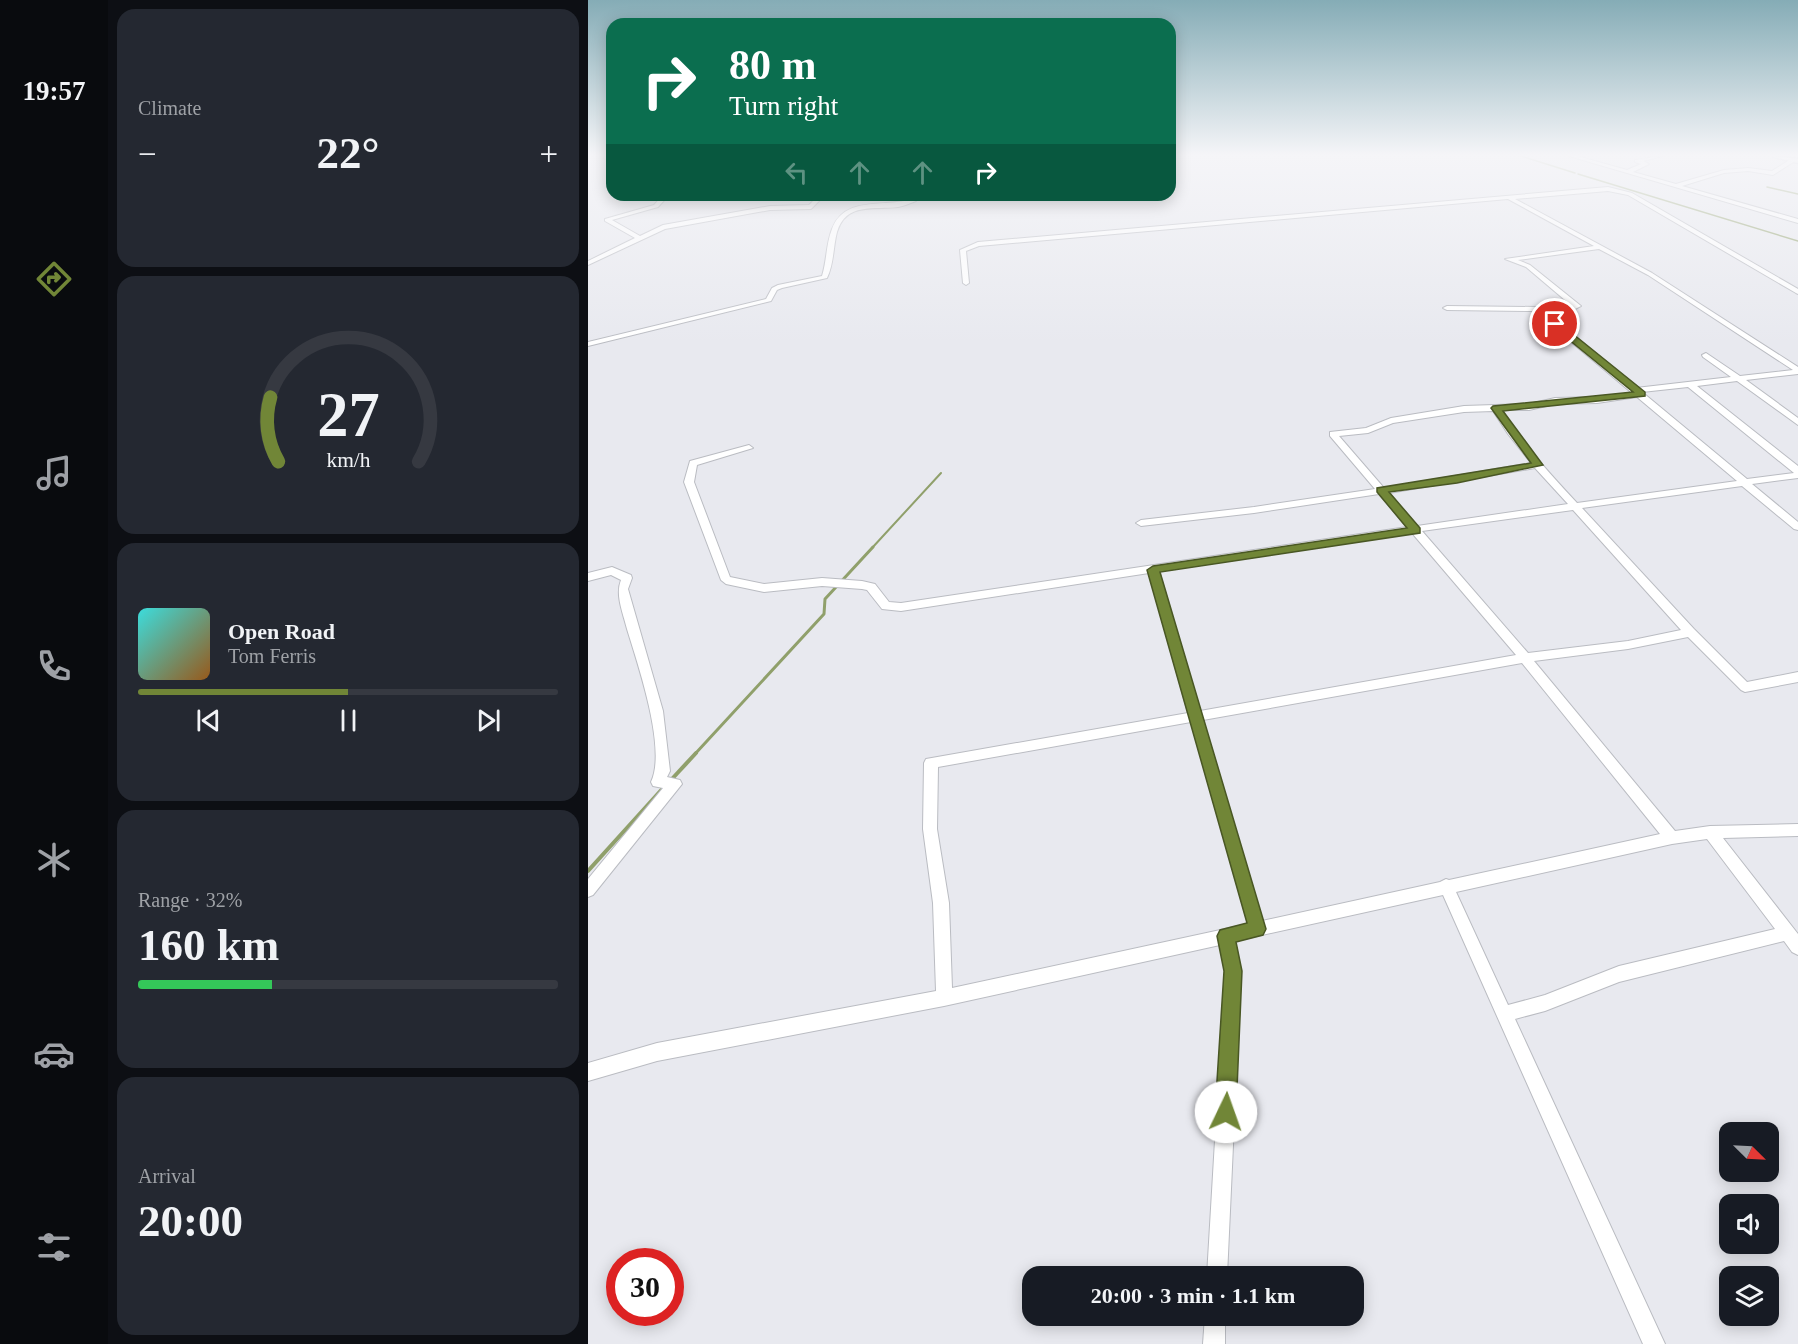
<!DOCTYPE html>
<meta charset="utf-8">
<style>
:root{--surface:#171b24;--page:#242831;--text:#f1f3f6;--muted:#9ea1a6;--line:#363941;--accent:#718637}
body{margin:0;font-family:"Times New Roman",serif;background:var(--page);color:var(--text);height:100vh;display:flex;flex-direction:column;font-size:22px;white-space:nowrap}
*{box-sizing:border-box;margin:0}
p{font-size:20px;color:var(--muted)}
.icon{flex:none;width:33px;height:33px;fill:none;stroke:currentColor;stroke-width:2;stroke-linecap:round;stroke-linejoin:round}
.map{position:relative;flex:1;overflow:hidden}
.sheet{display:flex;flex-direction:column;gap:9px;padding:9px;background:#0d0f14;width:480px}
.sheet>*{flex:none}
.banner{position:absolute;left:18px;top:18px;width:570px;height:183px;border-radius:18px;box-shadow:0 3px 15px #0003;background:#0b6e4f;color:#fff;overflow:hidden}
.needle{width:39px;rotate:114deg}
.controls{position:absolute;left:1131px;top:1122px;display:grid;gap:12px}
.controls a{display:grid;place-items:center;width:60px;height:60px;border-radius:12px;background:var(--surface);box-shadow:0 3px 15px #0003;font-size:30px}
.speed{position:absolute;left:18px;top:1248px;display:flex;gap:12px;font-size:30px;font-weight:700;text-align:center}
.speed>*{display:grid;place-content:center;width:78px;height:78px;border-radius:50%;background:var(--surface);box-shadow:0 3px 15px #0003;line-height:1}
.speed .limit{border:9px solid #d22;background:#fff;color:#111}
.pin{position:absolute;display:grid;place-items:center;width:51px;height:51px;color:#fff;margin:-26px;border:3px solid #fff;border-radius:50%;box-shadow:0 2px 6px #0007}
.me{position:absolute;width:66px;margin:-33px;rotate:3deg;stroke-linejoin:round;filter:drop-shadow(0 0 4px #0008)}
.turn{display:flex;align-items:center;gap:21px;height:126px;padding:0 24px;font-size:27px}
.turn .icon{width:78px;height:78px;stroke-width:2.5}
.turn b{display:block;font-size:42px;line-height:51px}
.lanes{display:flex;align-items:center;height:57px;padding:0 24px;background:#0003;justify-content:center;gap:30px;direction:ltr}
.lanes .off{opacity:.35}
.big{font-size:45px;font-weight:700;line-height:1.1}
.sheet .tile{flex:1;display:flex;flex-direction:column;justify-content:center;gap:9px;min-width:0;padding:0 21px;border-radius:18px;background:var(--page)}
.sheet .dial{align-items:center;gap:0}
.dial svg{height:156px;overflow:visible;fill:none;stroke:var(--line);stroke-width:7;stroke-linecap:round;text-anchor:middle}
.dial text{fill:var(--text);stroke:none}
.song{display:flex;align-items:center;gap:18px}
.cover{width:72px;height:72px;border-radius:9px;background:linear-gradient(135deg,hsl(180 70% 55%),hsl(30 70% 35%))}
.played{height:6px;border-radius:3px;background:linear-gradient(90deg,var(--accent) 50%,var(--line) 50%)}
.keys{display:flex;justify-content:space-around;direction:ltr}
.heat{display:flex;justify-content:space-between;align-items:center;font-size:33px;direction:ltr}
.charge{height:9px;border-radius:4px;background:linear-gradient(90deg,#34c759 32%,var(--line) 0)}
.trip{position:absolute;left:434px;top:1266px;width:342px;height:60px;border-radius:18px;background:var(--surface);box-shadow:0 3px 15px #0003;font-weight:700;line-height:60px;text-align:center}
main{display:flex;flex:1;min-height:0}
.tabs{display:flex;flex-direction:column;width:108px;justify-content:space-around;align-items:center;background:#090b0e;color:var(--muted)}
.tabs .icon{width:42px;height:42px}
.tabs .on{color:var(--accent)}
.tabs b{font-size:27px;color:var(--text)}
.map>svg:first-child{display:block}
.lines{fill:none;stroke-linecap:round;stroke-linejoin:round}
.stream-far3{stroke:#90a06b;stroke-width:1.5}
.stream-far2{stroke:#90a06b;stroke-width:2}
.stream-far1{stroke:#90a06b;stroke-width:3}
.stream{stroke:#90a06b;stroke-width:4}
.street-casing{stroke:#babcc2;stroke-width:2}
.secondary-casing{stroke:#babcc2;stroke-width:3}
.street{fill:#fff;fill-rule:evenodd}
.secondary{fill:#fff;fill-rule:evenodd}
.route{fill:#718637;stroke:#495724;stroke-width:1.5}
</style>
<main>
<nav class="tabs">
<b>19:57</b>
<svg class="icon on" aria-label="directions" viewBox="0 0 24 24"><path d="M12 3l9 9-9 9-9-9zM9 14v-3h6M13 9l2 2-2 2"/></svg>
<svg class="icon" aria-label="music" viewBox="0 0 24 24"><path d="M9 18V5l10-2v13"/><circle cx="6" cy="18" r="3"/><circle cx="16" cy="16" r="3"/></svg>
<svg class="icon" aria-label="phone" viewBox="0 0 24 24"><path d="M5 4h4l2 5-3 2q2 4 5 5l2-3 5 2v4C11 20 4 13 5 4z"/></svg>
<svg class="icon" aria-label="climate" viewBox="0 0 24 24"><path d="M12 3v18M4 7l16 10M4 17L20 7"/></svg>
<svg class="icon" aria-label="car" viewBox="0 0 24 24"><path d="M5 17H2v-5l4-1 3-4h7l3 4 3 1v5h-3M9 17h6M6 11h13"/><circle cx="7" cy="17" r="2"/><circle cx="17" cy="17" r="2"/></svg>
<svg class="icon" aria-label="filters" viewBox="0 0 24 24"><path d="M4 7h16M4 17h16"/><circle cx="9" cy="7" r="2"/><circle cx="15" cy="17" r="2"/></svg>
</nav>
<section class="sheet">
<div class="tile"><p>Climate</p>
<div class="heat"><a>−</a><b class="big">22°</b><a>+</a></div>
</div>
<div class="tile dial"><svg viewBox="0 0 100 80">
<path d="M14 69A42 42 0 1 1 86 69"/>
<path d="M14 69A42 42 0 0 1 10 36" stroke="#718637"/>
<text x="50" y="56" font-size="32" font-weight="700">27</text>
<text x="50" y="72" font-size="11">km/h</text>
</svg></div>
<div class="tile">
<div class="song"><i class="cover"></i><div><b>Open Road</b><p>Tom Ferris</p></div></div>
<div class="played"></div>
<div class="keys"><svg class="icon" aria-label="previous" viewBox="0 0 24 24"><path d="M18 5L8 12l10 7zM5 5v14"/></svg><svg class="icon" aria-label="pause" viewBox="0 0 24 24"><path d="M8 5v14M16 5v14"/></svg><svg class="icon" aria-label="next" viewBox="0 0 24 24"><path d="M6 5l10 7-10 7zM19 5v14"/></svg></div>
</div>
<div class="tile"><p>Range · 32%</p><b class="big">160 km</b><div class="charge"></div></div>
<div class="tile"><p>Arrival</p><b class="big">20:00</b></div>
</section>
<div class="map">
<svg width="1210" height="1344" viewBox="0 0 1210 1344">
<rect width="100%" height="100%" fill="#e8e9ef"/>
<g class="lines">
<g class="stream-far3">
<polyline points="933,156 987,173"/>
<polyline points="990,174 1210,241"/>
<polyline points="1179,187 1210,194"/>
</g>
<polyline class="stream-far2" points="284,548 353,473"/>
<polyline class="stream-far1" points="107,754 236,614 237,599 285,547"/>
<g class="stream">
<polyline points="83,780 108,753"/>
<polyline points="0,871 76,787"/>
</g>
<g class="street-casing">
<g id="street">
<polygon points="18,156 24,156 19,160 16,158"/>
<polygon points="981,156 989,156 1039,170 1053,164 1047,162 1047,160 1074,156 1055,161 1061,164 1045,172 1088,184 1136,170 1160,168 1184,171 1203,159 1207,159 1207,161 1185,175 1160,171 1136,173 1094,186 1210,219 1210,223"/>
<path d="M 1020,187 L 1044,193 L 1210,289 L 1210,294 L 1208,293 L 1040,195 L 1020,191 L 927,199 L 1064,273 L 1210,367 L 1210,374 L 1158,380 L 1210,418 L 1210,425 L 1149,381 L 1109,386 L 1210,466 L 1210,478 L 1164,484 L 1210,522 L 1210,530 L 1206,529 L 1154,486 L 994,508 L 1106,629 L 1159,682 L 1210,672 L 1210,682 L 1157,692 L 1153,690 L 1100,637 L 1040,649 L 946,661 L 1087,831 L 1122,826 L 1210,824 L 1210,836 L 1135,838 L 1210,934 L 1210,955 L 1204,952 L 1196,941 L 1031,982 L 957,1011 L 927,1019 L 1077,1344 L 1055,1344 L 855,895 L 647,941 L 653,971 L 639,1276 L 619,1276 L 637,971 L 632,945 L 356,1006 L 69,1061 L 0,1081 L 0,1063 L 69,1043 L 348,991 L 345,903 L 335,829 L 336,763 L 338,759 L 600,713 L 561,573 L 313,611 L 294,609 L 279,590 L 274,589 L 234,586 L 176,592 L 138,584 L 133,580 L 96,482 L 102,461 L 161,445 L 165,448 L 109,465 L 106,482 L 142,577 L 176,584 L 234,578 L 274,581 L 287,584 L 301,602 L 313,603 L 819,527 L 791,494 L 666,513 L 553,526 L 548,523 L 553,520 L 666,507 L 787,489 L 742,436 L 742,432 L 778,428 L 803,418 L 876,406 L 941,404 L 967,398 L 1009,397 L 1044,393 L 946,311 L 859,310 L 855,308 L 859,306 L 948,307 L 953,310 L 981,307 L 984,306 L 938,267 L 917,259 L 1006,246 L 920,199 L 391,246 L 378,251 L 381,283 L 378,285 L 375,283 L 372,250 L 390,242 ZM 1011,249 L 1060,275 L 1205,370 L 1152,376 L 1118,353 L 1114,355 L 1115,357 L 1143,377 L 1048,388 L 958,314 L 983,311 L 993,306 L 942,265 L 930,260 ZM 1100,387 L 1206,473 L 1159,479 L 1054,392 ZM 1049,397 L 1149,481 L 989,503 C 962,474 935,445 914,410 L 941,410 L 967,404 L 1009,403 ZM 905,411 L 920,434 L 943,463 L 796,488 L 751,436 L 780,433 L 805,423 L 876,412 ZM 947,468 L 980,504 L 829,526 L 801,493 ZM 985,510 L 1093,630 L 1040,641 L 940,653 L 834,531 ZM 824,533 L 928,655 L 612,711 L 571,571 ZM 934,663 L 1072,834 L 861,880 L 858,879 L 852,882 L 674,921 L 615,720 ZM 603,722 L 660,924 L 364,988 L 361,903 L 349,829 L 350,767 ZM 1119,839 L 1187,929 L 1031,966 L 957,995 L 920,1005 L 868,892 L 1084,844 Z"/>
<polygon points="75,195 81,195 70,207 24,220 52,236 75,225 182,206 221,205 231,195 237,195 223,209 182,210 77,229 0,265 0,261 47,238 17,221 17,219 66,205"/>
<path d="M 326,195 L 332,195 L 328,201 C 322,203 316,206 310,207 C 286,210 258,202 249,232 C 245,247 246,264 239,278 L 194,288 L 189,290 L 183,301 L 0,346 L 0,342 L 178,299 L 184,288 L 190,285 L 234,276 C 239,260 238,244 244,229 C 257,195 296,208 324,199 Z"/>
<path d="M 24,567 L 43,575 L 44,578 L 40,589 L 75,711 L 82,771 L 79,777 L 92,780 L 94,784 L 5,895 L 0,897 L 0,879 L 75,788 L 65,786 L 63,782 C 79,749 50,665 39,629 C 35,613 27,595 33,580 L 23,575 L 0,581 L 0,573 Z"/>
<polygon points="617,1316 637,1316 637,1344 615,1344"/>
</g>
</g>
<g class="secondary-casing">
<polygon id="secondary" points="1185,156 1210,159 1210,163 1186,157"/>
</g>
<use href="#street" class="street"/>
<use href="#secondary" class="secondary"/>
</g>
<linearGradient id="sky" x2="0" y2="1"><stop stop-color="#85acb6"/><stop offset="0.45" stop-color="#f5f5f8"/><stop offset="1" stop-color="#f5f5f8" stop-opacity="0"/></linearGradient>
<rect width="1210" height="344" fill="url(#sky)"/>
<polygon class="route" points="964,322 970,322 1057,392 1057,396 915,411 955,465 869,483 801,492 832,528 832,533 572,572 678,929 675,935 648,942 654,971 648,1112 645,1119 638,1122 630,1119 627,1112 636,971 629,936 632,930 659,923 559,570 565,566 819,528 789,492 789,488 943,463 903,408 905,406 1045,392 964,326"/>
</svg>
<div class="controls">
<a><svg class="needle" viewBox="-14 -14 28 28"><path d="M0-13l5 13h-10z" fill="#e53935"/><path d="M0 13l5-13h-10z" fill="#9ea1a6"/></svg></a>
<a><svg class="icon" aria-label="sound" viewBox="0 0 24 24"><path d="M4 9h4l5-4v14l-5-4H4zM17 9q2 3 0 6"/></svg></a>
<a><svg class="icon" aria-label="layers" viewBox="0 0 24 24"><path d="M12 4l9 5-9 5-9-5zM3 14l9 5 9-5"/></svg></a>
</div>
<div class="speed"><div class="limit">30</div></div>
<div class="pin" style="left:967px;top:324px;background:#d93025"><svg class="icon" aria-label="arrive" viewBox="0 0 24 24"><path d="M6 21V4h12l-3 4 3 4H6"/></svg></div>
<svg class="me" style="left:638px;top:1112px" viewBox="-20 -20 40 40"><circle r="19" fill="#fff"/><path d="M0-13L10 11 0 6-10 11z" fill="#718637"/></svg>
<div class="trip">20:00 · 3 min · 1.1 km</div>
<div class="banner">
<div class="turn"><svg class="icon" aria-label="right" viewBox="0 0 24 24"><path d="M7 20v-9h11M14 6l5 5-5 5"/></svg><div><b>80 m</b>Turn right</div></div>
<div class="lanes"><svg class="icon off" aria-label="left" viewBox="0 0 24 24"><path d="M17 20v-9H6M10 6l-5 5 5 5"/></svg><svg class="icon off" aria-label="ahead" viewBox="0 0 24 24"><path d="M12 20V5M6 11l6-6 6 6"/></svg><svg class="icon off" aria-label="ahead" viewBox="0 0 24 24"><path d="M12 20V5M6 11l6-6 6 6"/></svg><svg class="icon" aria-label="right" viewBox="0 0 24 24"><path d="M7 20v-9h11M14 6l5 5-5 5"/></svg></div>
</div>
</div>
</main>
